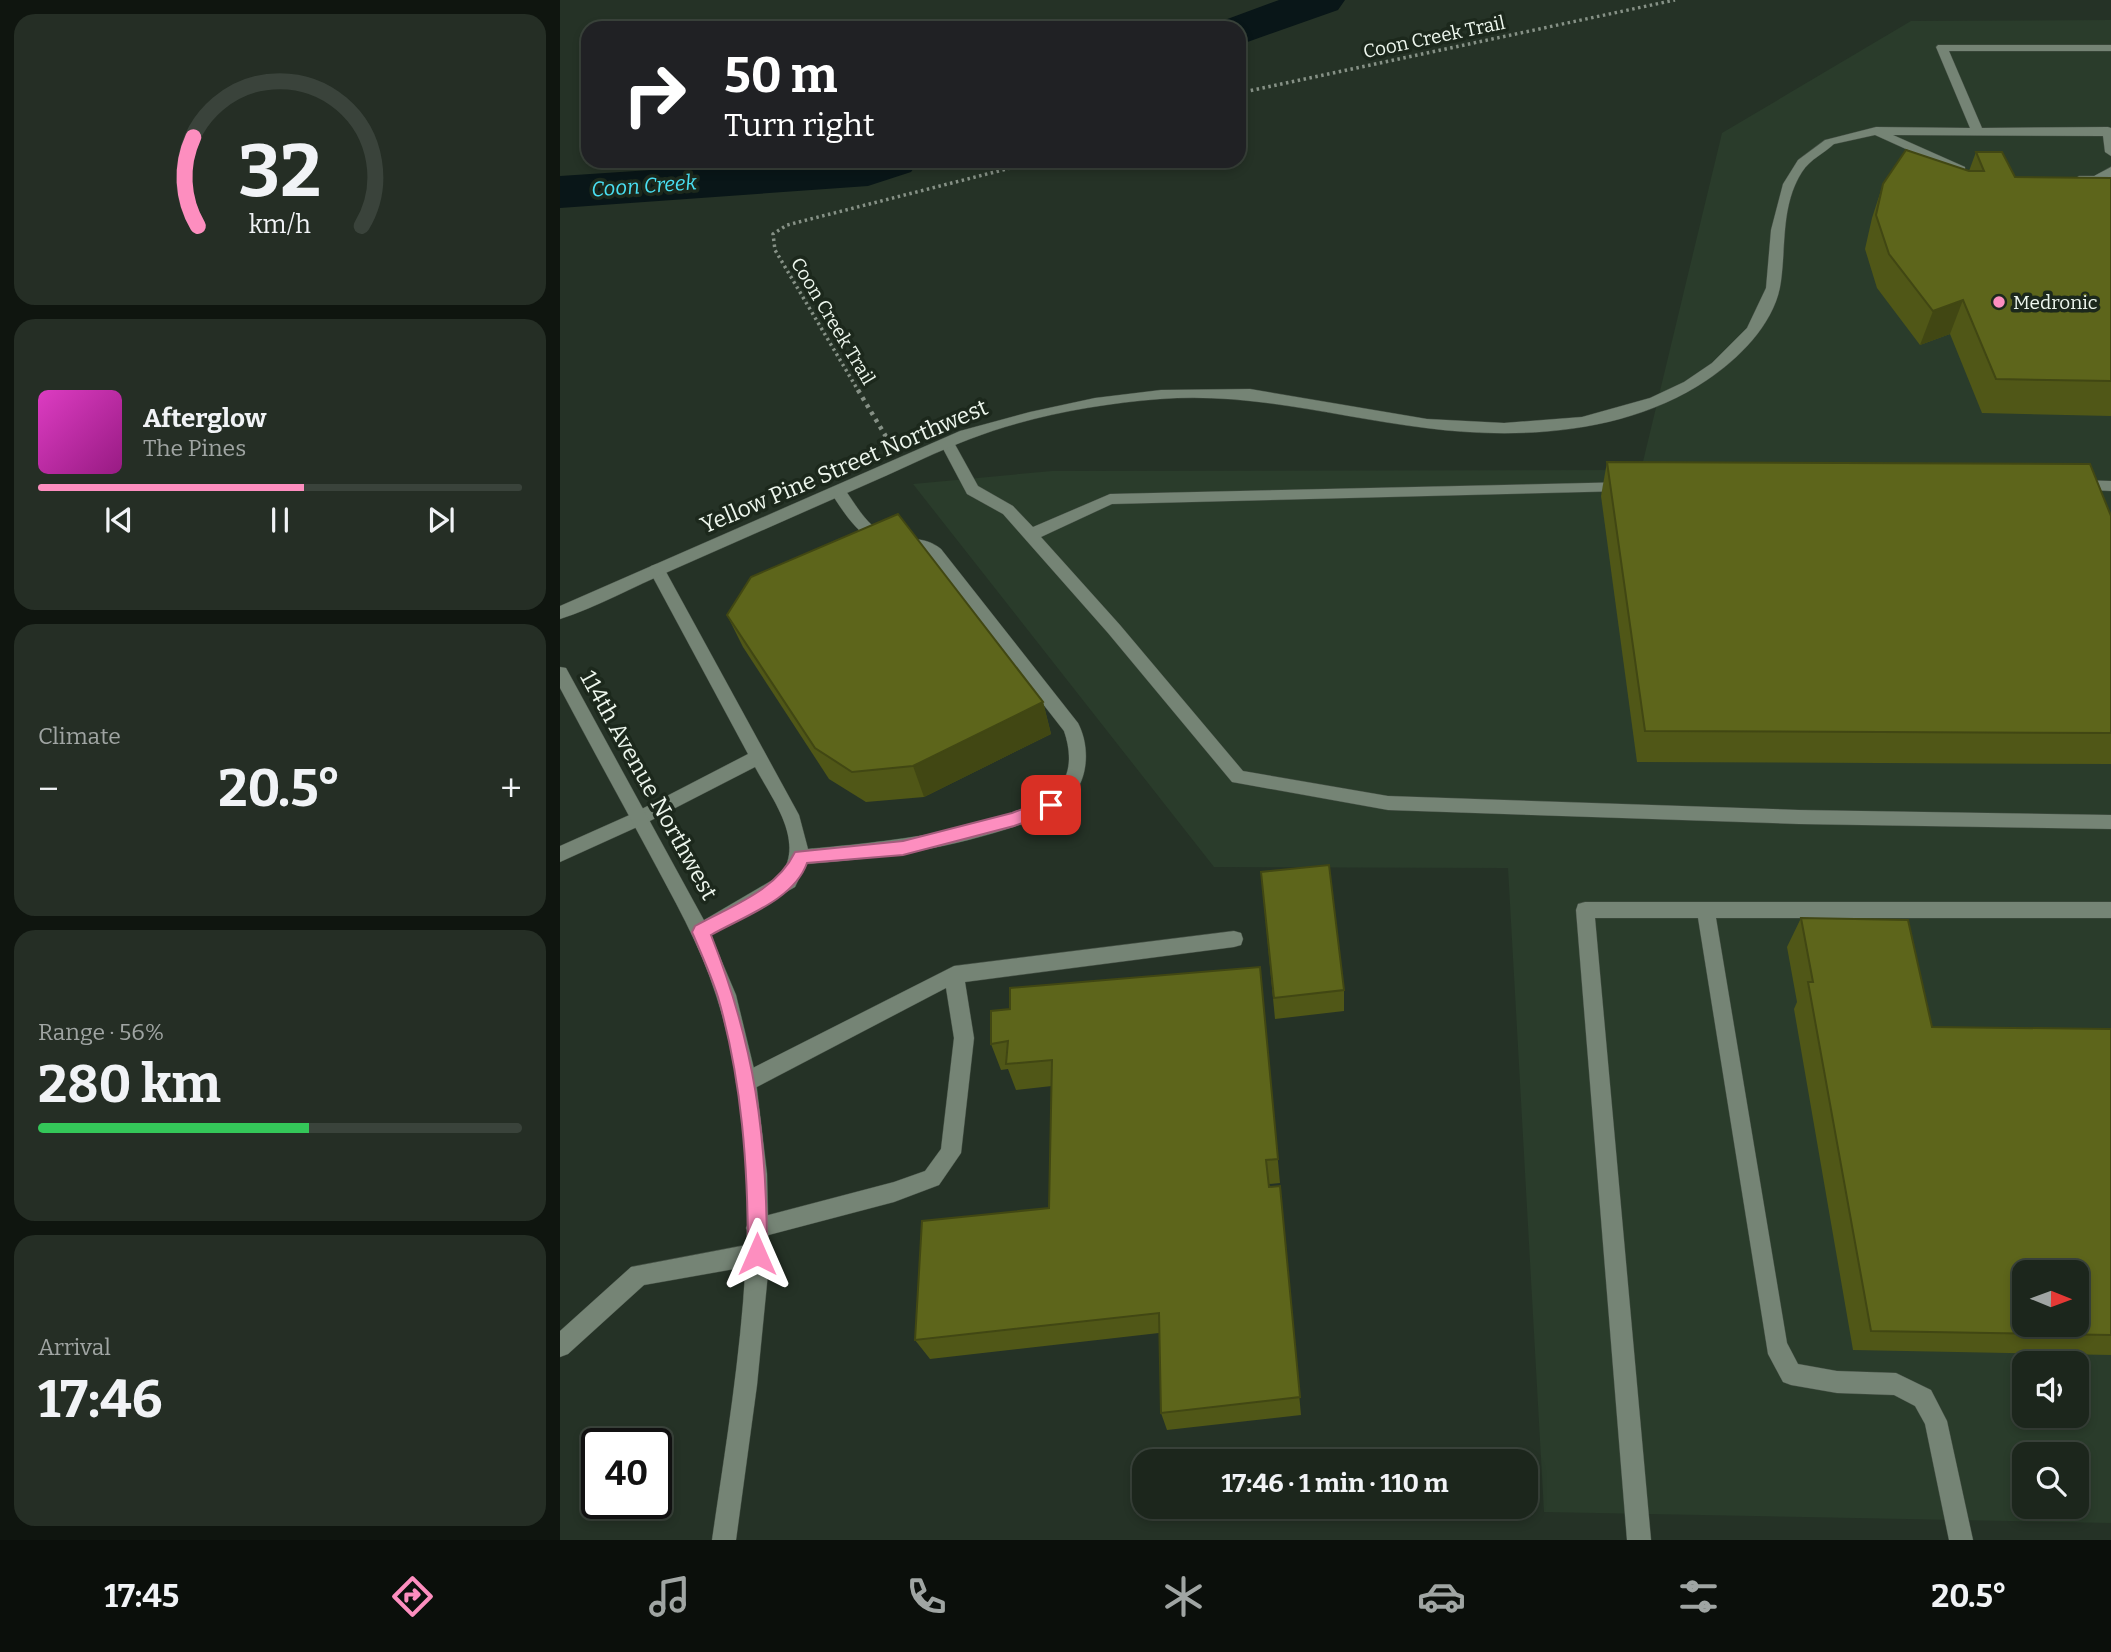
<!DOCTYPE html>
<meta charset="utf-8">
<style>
:root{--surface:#1c261c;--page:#252e25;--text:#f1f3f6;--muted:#a0a5a3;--line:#3a433b;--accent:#fd8ebf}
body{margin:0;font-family:Bitter,serif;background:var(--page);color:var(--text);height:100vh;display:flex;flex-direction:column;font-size:26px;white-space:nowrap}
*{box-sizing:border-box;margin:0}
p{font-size:23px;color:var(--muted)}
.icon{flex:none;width:38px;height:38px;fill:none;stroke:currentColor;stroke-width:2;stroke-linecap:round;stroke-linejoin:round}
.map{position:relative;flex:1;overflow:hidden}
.panel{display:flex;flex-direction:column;gap:14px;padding:14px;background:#0f150f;width:560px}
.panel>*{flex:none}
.top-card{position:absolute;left:21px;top:21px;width:665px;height:147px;border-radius:21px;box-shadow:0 4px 10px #0003,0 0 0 2px var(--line);background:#202124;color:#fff;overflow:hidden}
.needle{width:46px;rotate:91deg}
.fabs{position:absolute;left:1452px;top:1260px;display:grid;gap:14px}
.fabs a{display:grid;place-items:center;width:77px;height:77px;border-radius:14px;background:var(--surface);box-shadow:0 4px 10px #0003,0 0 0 2px var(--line);font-size:35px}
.speed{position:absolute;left:21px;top:1428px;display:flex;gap:14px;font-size:35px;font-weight:700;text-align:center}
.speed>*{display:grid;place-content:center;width:91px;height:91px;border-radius:50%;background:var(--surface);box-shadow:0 4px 10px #0003,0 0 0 2px var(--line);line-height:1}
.speed .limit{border:4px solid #111;border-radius:10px;background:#fff;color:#111}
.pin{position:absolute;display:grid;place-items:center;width:60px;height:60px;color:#fff;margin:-30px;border-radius:14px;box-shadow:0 4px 10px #0006}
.me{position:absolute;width:77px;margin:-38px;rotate:0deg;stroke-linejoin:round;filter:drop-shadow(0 0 5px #0008)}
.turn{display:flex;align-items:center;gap:24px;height:147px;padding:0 28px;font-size:32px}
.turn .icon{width:91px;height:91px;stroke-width:2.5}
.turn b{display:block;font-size:49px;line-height:60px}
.big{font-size:52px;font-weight:700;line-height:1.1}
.panel .card{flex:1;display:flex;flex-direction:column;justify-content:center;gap:10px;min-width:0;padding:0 24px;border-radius:21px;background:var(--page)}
.panel .dial{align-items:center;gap:0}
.dial svg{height:182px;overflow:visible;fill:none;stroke:var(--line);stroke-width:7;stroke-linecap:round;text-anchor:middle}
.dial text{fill:var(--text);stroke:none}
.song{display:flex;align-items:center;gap:21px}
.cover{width:84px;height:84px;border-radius:10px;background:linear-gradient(135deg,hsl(310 70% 55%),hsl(310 70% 35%))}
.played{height:7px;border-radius:4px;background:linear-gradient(90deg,var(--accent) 55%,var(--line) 55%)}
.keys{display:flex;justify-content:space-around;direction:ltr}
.heat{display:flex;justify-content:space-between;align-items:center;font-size:38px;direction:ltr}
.charge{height:10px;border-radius:5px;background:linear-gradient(90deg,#34c759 56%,var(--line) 0)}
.trip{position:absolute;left:572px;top:1449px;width:406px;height:70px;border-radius:21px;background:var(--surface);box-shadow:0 4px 10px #0003,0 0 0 2px var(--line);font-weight:700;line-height:70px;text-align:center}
.tab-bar{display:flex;height:112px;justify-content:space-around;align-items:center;background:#0b0f0b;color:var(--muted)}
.tab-bar .icon{width:49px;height:49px}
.tab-bar .active{color:var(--accent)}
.tab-bar b{font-size:32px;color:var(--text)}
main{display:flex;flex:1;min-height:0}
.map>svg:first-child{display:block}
.built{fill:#2a3c2b;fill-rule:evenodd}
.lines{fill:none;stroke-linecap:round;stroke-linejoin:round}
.river{fill:#091618;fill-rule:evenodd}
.service-casing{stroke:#444f44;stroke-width:1}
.minor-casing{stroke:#444f44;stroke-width:1}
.tertiary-casing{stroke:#444f44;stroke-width:1}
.path-far1{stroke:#869186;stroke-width:3.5;stroke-dasharray:2.5 3.5;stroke-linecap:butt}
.path{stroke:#869186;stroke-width:4.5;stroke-dasharray:3.5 5;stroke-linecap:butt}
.service{fill:#758475;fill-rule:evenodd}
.minor{fill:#758475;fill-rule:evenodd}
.tertiary{fill:#758475;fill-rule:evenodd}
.wall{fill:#505717}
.shaded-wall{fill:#414713}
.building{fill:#5d651b;stroke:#414713;stroke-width:2;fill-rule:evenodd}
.route{fill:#fd8ebf;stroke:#a45c7c;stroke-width:2}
.poi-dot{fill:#fd8ebf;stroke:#1c281c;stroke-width:2.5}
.labels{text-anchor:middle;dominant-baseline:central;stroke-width:7;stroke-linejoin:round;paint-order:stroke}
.far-street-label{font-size:19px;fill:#edf6ed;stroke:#1c281c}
.far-poi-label{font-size:19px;fill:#edf6ed;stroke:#1c281c;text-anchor:start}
.far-water-label{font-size:21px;font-style:italic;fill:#49dff2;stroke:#1c281c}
.street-label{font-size:23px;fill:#edf6ed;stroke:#1c281c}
</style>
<main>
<section class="panel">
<div class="card dial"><svg viewBox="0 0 100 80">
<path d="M14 69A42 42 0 1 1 86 69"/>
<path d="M14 69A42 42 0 0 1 12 30" stroke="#fd8ebf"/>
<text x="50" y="56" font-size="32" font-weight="700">32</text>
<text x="50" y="72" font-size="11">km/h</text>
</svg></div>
<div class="card">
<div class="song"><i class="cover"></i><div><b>Afterglow</b><p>The Pines</p></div></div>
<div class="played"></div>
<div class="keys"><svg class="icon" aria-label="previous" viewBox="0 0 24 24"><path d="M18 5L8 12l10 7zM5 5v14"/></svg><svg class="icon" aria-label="pause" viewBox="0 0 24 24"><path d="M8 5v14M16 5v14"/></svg><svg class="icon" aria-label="next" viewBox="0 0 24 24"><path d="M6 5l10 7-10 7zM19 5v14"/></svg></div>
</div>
<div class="card"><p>Climate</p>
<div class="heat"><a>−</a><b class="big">20.5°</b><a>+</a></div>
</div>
<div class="card"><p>Range · 56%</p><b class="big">280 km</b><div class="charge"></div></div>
<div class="card"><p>Arrival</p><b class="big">17:46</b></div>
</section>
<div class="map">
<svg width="1551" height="1540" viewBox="0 0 1551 1540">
<rect width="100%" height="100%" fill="#253226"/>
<path class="built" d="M 1551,20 L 1551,1523 L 984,1512 L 948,868 L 654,867 L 353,484 L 492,471 L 1081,470 L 1162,133 L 1351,21 ZM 1465,1272 L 1517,1272 L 1517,1325 L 1465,1325 ZM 1465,1363 L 1517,1363 L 1517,1416 L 1465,1416 ZM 1465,1454 L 1517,1454 L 1517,1507 L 1465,1507 Z"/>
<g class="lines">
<g class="river">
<polygon points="719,0 785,0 778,10 679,45 679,28 658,28 662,21"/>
<polygon points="227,161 359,161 351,172 308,186 0,208 0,176"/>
</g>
<g class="service-casing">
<g id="service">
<polygon points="1378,45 1551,45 1551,51 1389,51 1422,128 1548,127 1551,128 1551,156 1545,152 1543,136 1333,135 1405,167 1405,173 1401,174 1315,135 1265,146 1265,140 1316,127 1410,128 1376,47"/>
<path d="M 1551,167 L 1551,177 C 1540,184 1524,188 1513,180 L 1519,176 L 1534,176 Z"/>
<polygon points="387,438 392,439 418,486 453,506 473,527 550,494 1070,482 1073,486 1065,491 552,504 481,537 560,625 683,771 828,796 1239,810 1551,815 1551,829 1239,824 828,810 672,782 548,633 443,514 407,494 380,443"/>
<polygon points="1516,480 1551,481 1551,491 1511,489 1508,485"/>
<path d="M 278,486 L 283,487 C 295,503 308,529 328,535 C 347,541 364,535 381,549 L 518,723 C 530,746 529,779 510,799 C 495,815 468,822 447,829 C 376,851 320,858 246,864 L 235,887 L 141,940 L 134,938 L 132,932 L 134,926 L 221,875 C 245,840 212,799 195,767 L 86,823 L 0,862 L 0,846 L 74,813 L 188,754 L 89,570 L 91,566 L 97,564 L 105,570 L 239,815 L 248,849 C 304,844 463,830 499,787 C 513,771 510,748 504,731 L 369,557 C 356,546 344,550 328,546 C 301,541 284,513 270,491 Z"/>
<polygon points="1025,902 1551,902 1551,918 1156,918 1227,1343 1238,1364 1277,1371 1336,1373 1371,1390 1387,1421 1413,1540 1389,1540 1365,1424 1355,1406 1334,1395 1277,1393 1231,1385 1223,1382 1208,1354 1138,918 1035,918 1091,1540 1067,1540 1016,910 1018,904"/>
<polygon points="674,931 681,933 683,939 681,945 674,947 405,982 414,1038 401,1153 379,1185 334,1202 197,1238 189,1235 186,1228 189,1221 197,1218 334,1182 365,1171 381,1149 394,1038 386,988 193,1089 186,1091 179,1089 176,1082 179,1075 394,966"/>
<polygon points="197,1243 205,1246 208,1254 205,1262 197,1265 84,1285 8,1354 0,1357 0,1331 71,1267"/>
</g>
</g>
<g class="minor-casing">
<path id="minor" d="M 1265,140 L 1275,143 C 1265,153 1250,159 1242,172 C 1221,205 1226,244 1221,281 C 1216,322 1180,358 1147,380 C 1067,434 959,440 866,428 C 775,417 693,392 600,399 C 537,404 470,416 410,439 C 378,451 346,467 314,481 C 246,511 178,541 110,571 C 73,587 37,607 0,619 L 0,606 L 400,431 L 470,412 L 535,398 L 601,390 L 690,389 L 867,419 L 944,423 L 1022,417 L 1090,398 L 1124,382 L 1152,363 L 1187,328 L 1206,288 L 1211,230 L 1223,184 L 1238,160 Z"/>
</g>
<g class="tertiary-casing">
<path id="tertiary" d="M 0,667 L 6,668 L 146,924 L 176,995 L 195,1073 L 207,1174 L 209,1263 L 197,1385 L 176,1540 L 152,1540 C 178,1361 214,1172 156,995 C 140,944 113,898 88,851 C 59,797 29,743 0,688 Z"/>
</g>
<g class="path-far1">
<polyline points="679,93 1115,0"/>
<polyline points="299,392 215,250 213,234 227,225 478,161"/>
</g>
<polyline class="path" points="298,390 328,440"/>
<use href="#service" class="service"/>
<use href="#minor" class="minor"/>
<use href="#tertiary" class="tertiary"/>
</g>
<g class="wall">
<polygon points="1416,152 1455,177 1551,178 1551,416 1422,413 1390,334 1360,345 1317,288 1305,249 1312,218 1323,184 1409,171"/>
<polygon points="1047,462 1551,516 1551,764 1077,762 1041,496"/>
<polygon points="167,615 483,702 491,734 364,797 306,802 269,779 183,647"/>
<polygon points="701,872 784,990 784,1011 715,1019"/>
<polygon points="1241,918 1372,1027 1551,1029 1551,1355 1293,1350 1234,1009 1237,1002 1227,947"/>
<polygon points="700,967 720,1183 709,1184 709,1187 720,1186 741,1415 607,1430 601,1413 599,1333 370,1359 355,1340 489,1208 492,1086 456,1090 448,1069 441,1070 431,1044 450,1009"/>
</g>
<g class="shaded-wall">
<polygon points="1403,300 1390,334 1360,345 1373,311"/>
<polygon points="483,702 491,734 364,797 353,766"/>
</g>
<g class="building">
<polygon points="1346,150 1409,171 1424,171 1416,152 1442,152 1455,177 1551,178 1551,381 1436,379 1403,300 1373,311 1329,254 1316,215 1323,184"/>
<polygon points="1047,462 1530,464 1551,516 1551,733 1085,731"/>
<polygon points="338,514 483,702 353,766 292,772 255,748 167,615 191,577"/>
<polygon points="769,865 784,990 714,998 701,872"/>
<path d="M 1241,918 L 1348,920 L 1372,1027 L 1551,1029 L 1551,1335 L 1311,1331 L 1248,982 L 1253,982 ZM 1465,1272 L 1517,1272 L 1517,1325 L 1465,1325 Z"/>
<polygon points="700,967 718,1159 706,1160 709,1187 720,1186 740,1397 601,1413 599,1313 355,1340 362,1221 489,1208 492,1060 446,1064 448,1041 431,1044 431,1011 450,1009 450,988"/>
</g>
<path class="route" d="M 491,798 L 499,805 L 497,810 L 454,826 L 343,855 L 247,863 C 234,900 182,917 151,935 C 195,1046 207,1135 207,1254 L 204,1261 L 197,1264 L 190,1261 L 188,1254 C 188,1167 182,1081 158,997 C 151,975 141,953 132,932 L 135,926 C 171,906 216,891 235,852 L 343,841 L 452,813 Z"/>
<circle class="poi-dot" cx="1439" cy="302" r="7"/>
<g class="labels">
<g class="far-street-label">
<text transform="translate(874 37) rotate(-12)">Coon Creek Trail</text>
<text transform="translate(273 321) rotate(59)">Coon Creek Trail</text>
</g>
<g class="far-poi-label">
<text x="1453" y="302">Medronic</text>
</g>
<g class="far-water-label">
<text transform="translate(84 186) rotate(-4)">Coon Creek</text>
</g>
<g class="street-label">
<text transform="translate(284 466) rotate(-23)">Yellow Pine Street Northwest</text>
<text transform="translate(89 785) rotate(61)">114th Avenue Northwest</text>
</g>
</g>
</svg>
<div class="fabs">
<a><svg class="needle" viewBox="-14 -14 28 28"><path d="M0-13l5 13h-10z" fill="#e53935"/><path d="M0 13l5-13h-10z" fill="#a0a5a3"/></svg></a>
<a><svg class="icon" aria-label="sound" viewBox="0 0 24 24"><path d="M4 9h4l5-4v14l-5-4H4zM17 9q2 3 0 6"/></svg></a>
<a><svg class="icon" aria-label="search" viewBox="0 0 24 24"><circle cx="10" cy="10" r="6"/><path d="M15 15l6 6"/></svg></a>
</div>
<div class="speed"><div class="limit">40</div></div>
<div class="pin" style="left:491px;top:805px;background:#d93025"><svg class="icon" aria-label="arrive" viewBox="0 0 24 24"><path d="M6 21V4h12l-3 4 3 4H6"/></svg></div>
<svg class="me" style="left:197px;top:1254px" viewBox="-20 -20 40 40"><path d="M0-17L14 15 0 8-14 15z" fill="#fd8ebf" stroke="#fff" stroke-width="4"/></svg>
<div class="trip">17:46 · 1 min · 110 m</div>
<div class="top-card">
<div class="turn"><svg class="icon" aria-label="right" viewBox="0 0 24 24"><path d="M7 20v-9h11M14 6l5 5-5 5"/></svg><div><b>50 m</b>Turn right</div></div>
</div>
</div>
</main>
<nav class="tab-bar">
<b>17:45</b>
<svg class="icon active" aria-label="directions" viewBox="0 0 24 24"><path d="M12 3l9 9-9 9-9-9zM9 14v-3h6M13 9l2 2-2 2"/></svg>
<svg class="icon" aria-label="music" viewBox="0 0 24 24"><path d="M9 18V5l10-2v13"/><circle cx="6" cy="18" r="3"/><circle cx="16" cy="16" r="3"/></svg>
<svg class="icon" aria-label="phone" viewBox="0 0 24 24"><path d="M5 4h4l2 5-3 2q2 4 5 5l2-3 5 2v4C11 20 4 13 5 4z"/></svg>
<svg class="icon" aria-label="climate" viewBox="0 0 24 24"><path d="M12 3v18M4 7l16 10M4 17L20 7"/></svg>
<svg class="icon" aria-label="car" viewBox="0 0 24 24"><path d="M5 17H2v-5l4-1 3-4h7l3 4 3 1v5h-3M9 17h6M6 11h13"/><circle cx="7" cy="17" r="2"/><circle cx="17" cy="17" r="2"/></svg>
<svg class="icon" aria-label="filters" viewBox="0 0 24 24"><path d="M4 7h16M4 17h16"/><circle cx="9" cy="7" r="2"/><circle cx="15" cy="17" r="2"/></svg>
<b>20.5°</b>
</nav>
